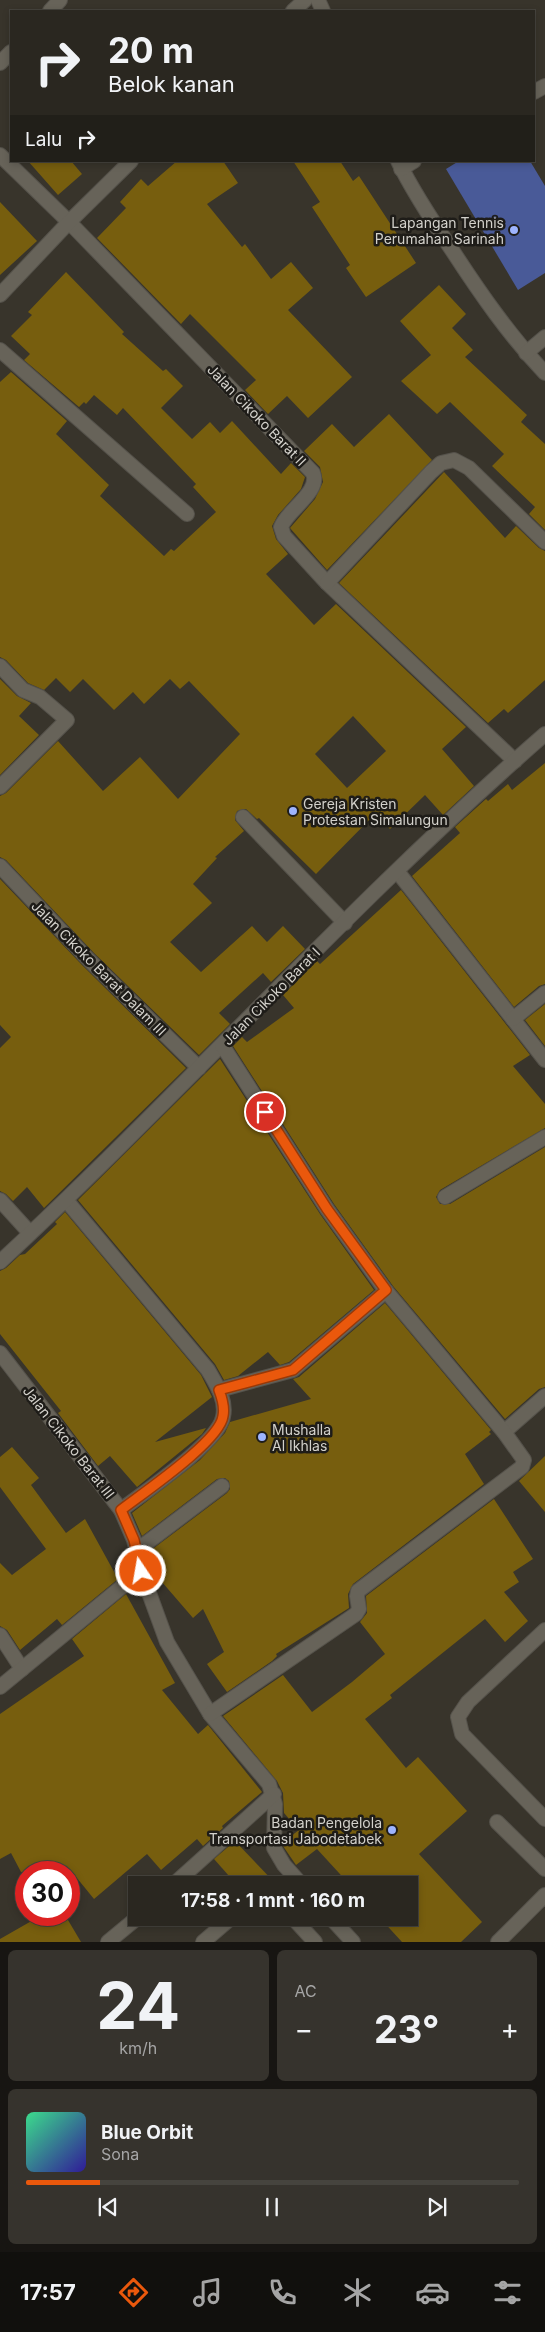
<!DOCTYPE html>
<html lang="id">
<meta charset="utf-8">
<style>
:root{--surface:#2a2720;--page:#36332d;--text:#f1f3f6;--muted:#a5a5a5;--line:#46443e;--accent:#ea580c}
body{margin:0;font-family:Inter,sans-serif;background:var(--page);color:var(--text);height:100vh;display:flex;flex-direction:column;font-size:19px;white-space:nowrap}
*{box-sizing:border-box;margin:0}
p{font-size:16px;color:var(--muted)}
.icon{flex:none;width:28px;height:28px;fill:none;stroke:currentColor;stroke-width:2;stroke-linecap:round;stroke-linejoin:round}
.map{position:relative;height:1942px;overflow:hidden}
.side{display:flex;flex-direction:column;gap:8px;padding:8px;background:#171512;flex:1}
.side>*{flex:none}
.banner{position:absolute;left:10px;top:10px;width:525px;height:152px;border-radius:0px;box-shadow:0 2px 8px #0003,0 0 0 1px var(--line);background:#2a2720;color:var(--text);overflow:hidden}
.speed{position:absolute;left:15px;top:1861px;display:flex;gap:10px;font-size:25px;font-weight:700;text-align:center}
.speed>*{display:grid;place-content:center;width:65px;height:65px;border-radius:50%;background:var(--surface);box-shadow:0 2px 8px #0003,0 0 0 1px var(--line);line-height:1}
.speed .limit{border:8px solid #d22;background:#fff;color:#111}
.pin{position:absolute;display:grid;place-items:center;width:42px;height:42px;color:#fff;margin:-21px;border:2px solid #fff;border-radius:50%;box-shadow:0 1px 5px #0007}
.me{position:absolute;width:55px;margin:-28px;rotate:348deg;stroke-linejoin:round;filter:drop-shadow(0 0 4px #0008)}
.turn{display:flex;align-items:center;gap:18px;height:105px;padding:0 15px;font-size:22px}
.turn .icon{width:65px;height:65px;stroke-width:2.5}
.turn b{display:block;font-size:35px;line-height:42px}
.then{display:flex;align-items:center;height:48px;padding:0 15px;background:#0003;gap:10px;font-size:19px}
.big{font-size:38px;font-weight:700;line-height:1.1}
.side .tile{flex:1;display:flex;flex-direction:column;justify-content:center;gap:8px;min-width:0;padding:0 18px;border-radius:8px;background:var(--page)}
.side .dial{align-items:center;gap:0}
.dial b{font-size:65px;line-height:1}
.song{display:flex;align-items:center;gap:15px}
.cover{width:60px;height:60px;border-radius:8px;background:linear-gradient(135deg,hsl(150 70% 55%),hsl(250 70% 35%))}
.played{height:5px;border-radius:2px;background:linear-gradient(90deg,var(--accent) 15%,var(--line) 15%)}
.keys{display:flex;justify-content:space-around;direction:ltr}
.heat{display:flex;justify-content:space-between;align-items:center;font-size:28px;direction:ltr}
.side .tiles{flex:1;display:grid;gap:8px;grid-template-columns:1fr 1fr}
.tile:last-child{grid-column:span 2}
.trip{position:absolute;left:128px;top:1876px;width:290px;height:50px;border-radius:0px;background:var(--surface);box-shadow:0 2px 8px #0003,0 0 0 1px var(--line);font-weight:700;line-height:50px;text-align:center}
.tab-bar{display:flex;height:80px;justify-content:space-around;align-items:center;background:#11100d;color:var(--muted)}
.tab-bar .icon{width:35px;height:35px}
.tab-bar .selected{color:var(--accent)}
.tab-bar b{font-size:22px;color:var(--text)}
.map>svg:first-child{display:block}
.green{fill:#495a98}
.building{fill:#775e0e;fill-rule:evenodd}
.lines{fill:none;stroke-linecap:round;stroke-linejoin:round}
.service-casing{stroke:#55524b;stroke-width:16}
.minor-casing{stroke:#55524b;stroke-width:16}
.tertiary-casing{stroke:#55524b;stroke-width:16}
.service{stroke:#676359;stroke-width:14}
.minor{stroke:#676359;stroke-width:14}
.tertiary{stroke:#676359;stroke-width:14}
.route-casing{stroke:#983908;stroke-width:12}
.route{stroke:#ea580c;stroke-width:9}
.poi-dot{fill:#9eb4fd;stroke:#1e1c18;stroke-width:2}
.labels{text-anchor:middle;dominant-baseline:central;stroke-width:5;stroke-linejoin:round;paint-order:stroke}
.poi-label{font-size:14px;fill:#d3d1cb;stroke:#1e1c18;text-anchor:end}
.street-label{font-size:14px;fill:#d3d1cb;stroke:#1e1c18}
</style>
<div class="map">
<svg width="545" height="1942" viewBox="0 0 545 1942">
<rect width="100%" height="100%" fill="#38342b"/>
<polygon class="green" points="459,161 530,161 545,186 545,273 518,290 446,169"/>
<g class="building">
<polygon points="28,161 71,161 82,174 58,195"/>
<polygon points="177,161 223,161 238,183 207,204 242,247 245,244 271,279 291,262 313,288 288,310 352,377 308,418 287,396 268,414 245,390 256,380 190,314 181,324 97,238 126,208 120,202 141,179 148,186"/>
<polygon points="293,161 340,161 353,181 359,176 416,263 366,297 346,268 350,265 312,207 320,202"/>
<polygon points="0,202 37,241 0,275"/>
<path d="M 66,272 L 124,332 L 122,334 L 163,371 L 166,369 L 183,386 L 161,408 L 192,439 L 210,422 L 220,433 L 232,421 L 281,474 L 291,463 L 305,477 L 301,489 L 278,515 L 272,526 L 276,539 L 288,554 L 266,574 L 314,625 L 336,604 L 466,727 L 442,749 L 474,786 L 443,815 L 425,795 L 390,829 L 375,814 L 316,874 L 259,818 L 257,819 L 246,809 L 237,811 L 235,820 L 244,831 L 215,857 L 217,858 L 193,884 L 212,903 L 170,942 L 201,972 L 252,926 L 267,942 L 283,926 L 305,949 L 271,982 L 263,973 L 219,1013 L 230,1024 L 199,1055 L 94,953 L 6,860 L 0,857 L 0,796 L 6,793 L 58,741 L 103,791 L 140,757 L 178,799 L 240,734 L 189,681 L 180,689 L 170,679 L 144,704 L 133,692 L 114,710 L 83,679 L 70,692 L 56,678 L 44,690 L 28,683 L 6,660 L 0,657 L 0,382 L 11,372 L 67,421 L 56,434 L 109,485 L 100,496 L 164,556 L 171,549 L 174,551 L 216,512 L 193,487 L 196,484 L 123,408 L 117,415 L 94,395 L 86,404 L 84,402 L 79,407 L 24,360 L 30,354 L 11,336 L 32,315 L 28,312 ZM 353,716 L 386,751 L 347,788 L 315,754 Z"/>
<polygon points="439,285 466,314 452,328 473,350 465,357 527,415 521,422 545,444 545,530 529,514 535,507 492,466 504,454 450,402 437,414 401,381 431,355 400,321"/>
<polygon points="389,414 432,460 327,570 290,528 315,499 323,482 320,467 304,451 332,424 354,447"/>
<polygon points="444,472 505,538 516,526 539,548 545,551 545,680 508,713 504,709 488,723 339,583"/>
<polygon points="0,679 17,696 31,703 19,716 39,735 0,775"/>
<polygon points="545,763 545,984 539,986 514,1007 412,876 460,833 455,827 486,799 488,801 508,784 512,790"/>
<polygon points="0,879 82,965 186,1068 44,1208 27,1187 13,1201 6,1194 0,1191 0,1048 11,1037 0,1025"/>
<polygon points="401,890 530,1055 513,1066 545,1104 545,1128 440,1190 436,1197 440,1204 450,1204 545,1147 545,1387 539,1389 505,1419 393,1286 334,1204 233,1046 242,1037 247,1042 294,1008 283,995 317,961 320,964"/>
<polygon points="545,1004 545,1046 525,1020"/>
<polygon points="220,1059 320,1214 374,1290 289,1362 280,1365 268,1352 238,1376 224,1380 215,1364 78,1200"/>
<polygon points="65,1212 201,1375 212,1397 155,1442 206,1428 202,1434 137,1487 110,1456 98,1466 58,1413 61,1411 0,1334 0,1271 6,1268 20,1255 25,1254 57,1224 55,1222"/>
<polygon points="385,1303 491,1430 489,1432 491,1434 465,1454 484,1484 353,1584 348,1594 349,1608 276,1654 277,1656 272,1661 227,1692 207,1664 224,1652 203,1609 193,1618 149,1567 146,1554 227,1493 230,1489 229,1481 225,1478 217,1479 142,1536 132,1513 200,1460 225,1433 230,1422 311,1399 293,1379 299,1377"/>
<polygon points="12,1447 39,1478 31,1485 66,1533 85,1519 118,1579 62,1625 57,1619 20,1650 7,1630 0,1626 0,1563 12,1575 46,1549 0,1487 0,1457"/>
<polygon points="545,1456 545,1512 519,1481"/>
<polygon points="494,1499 533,1559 513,1572 519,1582 504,1592 528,1621 505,1642 485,1619 390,1695 392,1698 365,1719 406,1768 418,1757 467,1811 419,1854 482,1922 461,1942 402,1942 380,1918 409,1918 409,1885 350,1885 317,1849 296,1865 283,1846 283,1842 299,1830 284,1813 283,1793 277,1781 223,1716 283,1675 312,1712 352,1682 385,1654 360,1622 367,1613 366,1596"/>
<polygon points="126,1594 175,1683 162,1690 198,1734 208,1725 262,1792 222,1826 223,1828 203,1846 197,1839 161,1870 147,1854 94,1899 72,1872 21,1872 11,1853 0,1859 0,1714 84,1656 72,1639"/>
<polygon points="235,1841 277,1885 237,1885 214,1859"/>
<polygon points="42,1915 65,1915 81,1942 0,1942 0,1939"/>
</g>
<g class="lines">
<g class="service-casing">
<g id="service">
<polyline points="243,817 345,923"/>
<polyline points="545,1630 468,1702 458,1717 462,1734 545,1819"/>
<polyline points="497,1822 545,1869"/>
<polyline points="293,1918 315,1942"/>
<polyline points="203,1942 231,1918"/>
<polyline points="498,1942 545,1895"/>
</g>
</g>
<g class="minor-casing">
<g id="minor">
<polyline points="318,0 323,11"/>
<polyline points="50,11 60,0"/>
<polyline points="0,63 11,52"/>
<polyline points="534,92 545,86"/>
<path d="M 0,155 L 69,222 L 313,473 C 321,492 287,510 281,527 L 284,536 L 327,583 L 515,761"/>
<path d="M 398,161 C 413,192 433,222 452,250 C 480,293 509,335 545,373"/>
<polyline points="401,169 414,161"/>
<polyline points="0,350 187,514"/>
<polyline points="526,353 545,337"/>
<polyline points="327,583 431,472 441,463 454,460 469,468 545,542"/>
<polyline points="0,666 23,690 40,697 67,720 0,787"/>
<polyline points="0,866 88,959 199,1068"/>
<polyline points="397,871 545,1060"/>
<polyline points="513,1019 545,993"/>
<polyline points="445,1197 545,1137"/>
<polyline points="0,1200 30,1233"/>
<path d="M 66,1200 L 208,1370 C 216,1384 227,1400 223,1417 C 218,1443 143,1493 121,1510"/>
<path d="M 0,1262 C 185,1090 354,900 545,734"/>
<polyline points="0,1353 121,1510 134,1540 141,1571 167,1642 210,1714 269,1784 275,1804 274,1848 284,1865 302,1885"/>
<polyline points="219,1390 293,1370 386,1291"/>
<polyline points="504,1432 545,1396"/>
<polyline points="136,1551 222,1486"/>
<polyline points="0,1635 22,1669"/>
<polyline points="0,1687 141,1571"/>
<polyline points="210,1714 356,1614 359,1609 357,1596 358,1591 522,1467 524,1460 504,1432 386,1291 327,1209 222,1045"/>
<polyline points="173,1885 274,1794"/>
<polyline points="331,1918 353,1942"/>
<polyline points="108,1942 137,1918"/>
</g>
</g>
<g class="tertiary-casing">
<g id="tertiary">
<polyline points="293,11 305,0"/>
<polyline points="0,295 69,222 131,161"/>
</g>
</g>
<use href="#service" class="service"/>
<use href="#minor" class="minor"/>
<use href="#tertiary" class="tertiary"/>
</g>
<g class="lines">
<g class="route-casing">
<path id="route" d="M 141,1571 L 134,1540 L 121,1510 C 143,1493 220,1441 223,1416 C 225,1407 222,1398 219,1390 L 293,1370 L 386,1290 L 327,1209 L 265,1112"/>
</g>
<use href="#route" class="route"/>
</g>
<g class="poi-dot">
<circle cx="514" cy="230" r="5"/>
<circle cx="293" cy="811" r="5"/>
<circle cx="262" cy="1437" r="5"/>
<circle cx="392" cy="1830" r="5"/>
</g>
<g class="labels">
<g class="poi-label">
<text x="504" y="222">Lapangan Tennis<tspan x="504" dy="16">Perumahan Sarinah</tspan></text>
<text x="303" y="803" text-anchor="start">Gereja Kristen<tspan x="303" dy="16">Protestan Simalungun</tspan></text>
<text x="272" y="1429" text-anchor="start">Mushalla<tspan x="272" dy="16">Al Ikhlas</tspan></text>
<text x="382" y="1822">Badan Pengelola<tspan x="382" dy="16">Transportasi Jabodetabek</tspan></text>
</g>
<g class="street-label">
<text transform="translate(257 415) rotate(46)">Jalan Cikoko Barat II</text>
<text transform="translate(99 968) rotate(45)">Jalan Cikoko Barat Dalam III</text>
<text transform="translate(271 996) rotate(-45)">Jalan Cikoko Barat I</text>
<text transform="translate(69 1442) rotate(52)">Jalan Cikoko Barat III</text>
</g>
</g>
</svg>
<div class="speed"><div class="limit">30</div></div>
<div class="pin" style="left:265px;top:1112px;background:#d93025"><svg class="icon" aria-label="arrive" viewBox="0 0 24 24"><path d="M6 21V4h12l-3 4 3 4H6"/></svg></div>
<svg class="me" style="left:141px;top:1571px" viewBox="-20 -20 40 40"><circle r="17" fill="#ea580c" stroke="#fff" stroke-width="3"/><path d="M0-11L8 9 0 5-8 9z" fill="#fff"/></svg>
<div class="trip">17:58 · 1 mnt · 160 m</div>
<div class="banner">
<div class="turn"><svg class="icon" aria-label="right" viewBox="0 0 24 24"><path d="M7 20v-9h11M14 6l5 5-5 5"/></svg><div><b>20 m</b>Belok kanan</div></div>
<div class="then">Lalu<svg class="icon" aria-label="right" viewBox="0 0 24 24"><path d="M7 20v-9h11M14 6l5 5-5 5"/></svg></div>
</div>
</div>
<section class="side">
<div class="tiles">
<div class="tile dial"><b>24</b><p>km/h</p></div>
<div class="tile"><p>AC</p>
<div class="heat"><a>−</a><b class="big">23°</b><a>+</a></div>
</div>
<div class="tile">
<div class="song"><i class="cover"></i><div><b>Blue Orbit</b><p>Sona</p></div></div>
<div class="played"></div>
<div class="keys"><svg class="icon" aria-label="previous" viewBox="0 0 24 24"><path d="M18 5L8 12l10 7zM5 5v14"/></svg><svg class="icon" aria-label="pause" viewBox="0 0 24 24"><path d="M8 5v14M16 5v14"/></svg><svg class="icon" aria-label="next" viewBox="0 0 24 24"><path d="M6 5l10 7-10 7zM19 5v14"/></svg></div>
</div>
</div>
</section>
<nav class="tab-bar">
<b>17:57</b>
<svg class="icon selected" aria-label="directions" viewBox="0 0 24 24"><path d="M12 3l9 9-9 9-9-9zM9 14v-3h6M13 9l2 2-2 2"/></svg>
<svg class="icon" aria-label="music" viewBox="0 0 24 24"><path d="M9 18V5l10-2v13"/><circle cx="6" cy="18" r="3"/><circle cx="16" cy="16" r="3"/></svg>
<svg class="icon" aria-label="phone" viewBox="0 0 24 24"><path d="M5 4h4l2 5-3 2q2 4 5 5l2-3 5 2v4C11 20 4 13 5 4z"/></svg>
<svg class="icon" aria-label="climate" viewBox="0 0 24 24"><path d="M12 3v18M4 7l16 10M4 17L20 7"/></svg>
<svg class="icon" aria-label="car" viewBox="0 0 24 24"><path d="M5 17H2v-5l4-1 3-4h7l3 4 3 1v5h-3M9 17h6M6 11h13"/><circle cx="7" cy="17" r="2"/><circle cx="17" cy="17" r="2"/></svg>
<svg class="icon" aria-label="filters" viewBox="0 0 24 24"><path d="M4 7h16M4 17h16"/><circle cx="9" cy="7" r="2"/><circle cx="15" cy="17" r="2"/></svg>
</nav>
